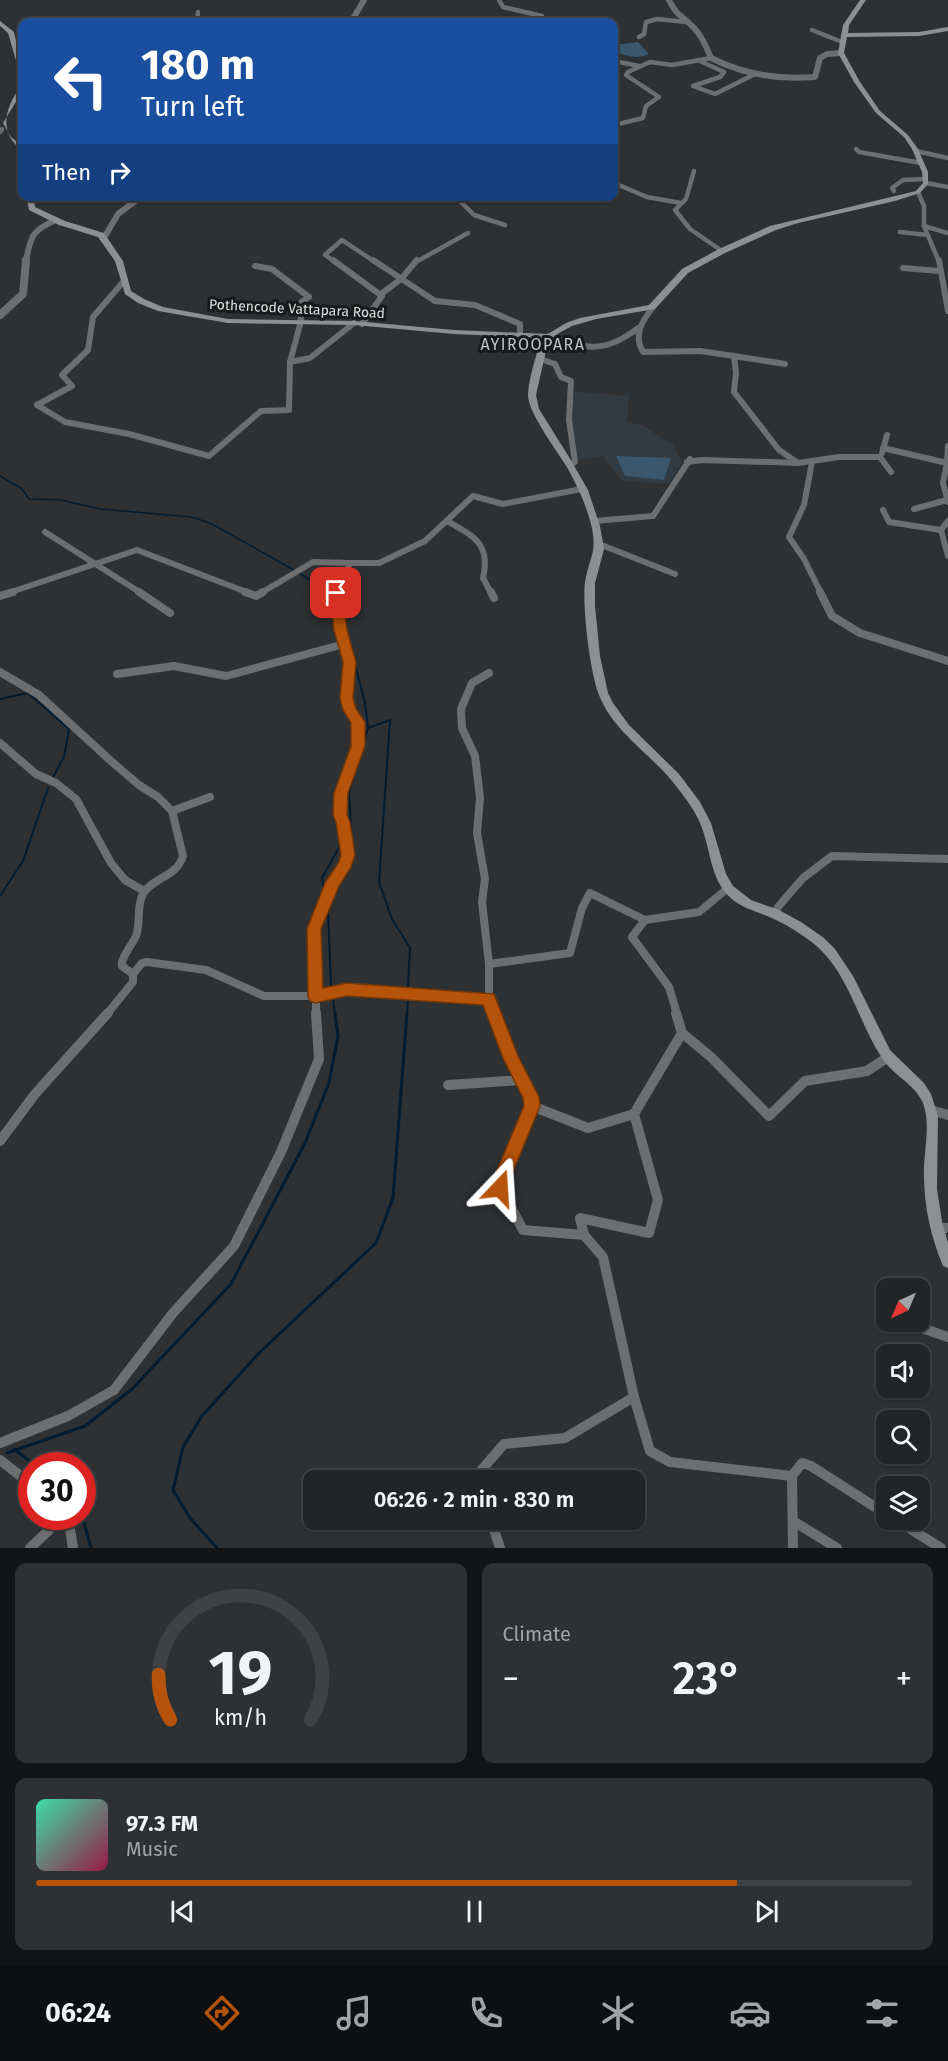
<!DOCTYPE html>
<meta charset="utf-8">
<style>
:root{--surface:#222527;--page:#2e3133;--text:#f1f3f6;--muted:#a2a5a7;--line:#3f4244;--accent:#b45309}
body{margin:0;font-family:"Fira Sans",sans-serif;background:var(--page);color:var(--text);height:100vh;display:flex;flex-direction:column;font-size:22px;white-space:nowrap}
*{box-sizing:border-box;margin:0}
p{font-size:20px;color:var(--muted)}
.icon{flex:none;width:33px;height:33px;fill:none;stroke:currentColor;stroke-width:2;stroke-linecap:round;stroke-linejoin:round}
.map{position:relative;height:1548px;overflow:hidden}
.sheet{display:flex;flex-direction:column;gap:15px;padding:15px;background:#131415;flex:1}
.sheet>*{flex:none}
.guide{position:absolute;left:18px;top:18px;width:600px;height:183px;border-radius:12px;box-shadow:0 2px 4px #0004,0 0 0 2px var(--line);background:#1a4fa0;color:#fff;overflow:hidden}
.needle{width:39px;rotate:224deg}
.tools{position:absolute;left:876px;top:1278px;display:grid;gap:12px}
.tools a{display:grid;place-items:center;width:54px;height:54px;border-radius:12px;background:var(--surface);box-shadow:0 2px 4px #0004,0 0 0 2px var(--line);font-size:30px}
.speed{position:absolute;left:18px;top:1452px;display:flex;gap:12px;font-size:30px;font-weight:700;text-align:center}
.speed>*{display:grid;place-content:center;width:78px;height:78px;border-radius:50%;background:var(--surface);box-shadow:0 2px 4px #0004,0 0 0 2px var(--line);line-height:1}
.speed .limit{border:9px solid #d22;background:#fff;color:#111}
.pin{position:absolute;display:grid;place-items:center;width:51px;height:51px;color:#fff;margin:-26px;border-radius:12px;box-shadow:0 3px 9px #0006}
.me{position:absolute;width:66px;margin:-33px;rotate:20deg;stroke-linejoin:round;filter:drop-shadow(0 0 4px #0008)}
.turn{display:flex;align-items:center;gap:21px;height:126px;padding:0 24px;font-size:27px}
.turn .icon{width:78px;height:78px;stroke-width:2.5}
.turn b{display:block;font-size:42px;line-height:51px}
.then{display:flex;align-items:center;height:57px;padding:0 24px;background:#0003;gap:12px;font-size:22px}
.big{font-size:45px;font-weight:600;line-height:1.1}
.sheet .tile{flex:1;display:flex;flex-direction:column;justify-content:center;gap:9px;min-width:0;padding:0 21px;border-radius:12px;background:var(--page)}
.sheet .dial{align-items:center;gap:0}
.dial svg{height:156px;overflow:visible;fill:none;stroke:var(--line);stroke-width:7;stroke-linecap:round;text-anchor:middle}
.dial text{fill:var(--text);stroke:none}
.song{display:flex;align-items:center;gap:18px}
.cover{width:72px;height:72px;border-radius:9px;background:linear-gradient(135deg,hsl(160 70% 55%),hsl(340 70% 35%))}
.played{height:6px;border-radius:3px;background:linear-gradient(90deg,var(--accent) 80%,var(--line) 80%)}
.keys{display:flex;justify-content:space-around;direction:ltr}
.heat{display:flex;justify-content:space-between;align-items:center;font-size:33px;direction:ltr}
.sheet .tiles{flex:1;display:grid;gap:15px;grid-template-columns:1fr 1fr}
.tile:last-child{grid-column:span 2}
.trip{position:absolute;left:303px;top:1470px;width:342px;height:60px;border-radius:12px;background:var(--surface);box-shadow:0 2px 4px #0004,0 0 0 2px var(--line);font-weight:600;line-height:60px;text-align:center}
.tabs{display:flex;height:96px;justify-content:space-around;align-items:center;background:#0e0f10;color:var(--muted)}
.tabs .icon{width:42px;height:42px}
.tabs .active{color:var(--accent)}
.tabs b{font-size:27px;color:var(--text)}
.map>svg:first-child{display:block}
.built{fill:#333b42}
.green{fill:#3a576d}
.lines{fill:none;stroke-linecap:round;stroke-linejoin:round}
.stream-far2{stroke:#001c32;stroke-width:1.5}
.stream-far1{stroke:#001c32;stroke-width:2}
.stream{stroke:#001c32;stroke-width:3}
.minor-far3{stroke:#6c6e6f;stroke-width:4.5}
.minor-far2{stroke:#6c6e6f;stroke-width:6}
.minor-far1{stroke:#6c6e6f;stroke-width:8}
.minor{stroke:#6c6e6f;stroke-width:10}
.tertiary-far1{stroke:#6c6e6f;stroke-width:6}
.tertiary{stroke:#6c6e6f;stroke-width:8}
.secondary{fill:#8d9092;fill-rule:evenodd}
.route{fill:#b45309;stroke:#753606;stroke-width:1.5}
.labels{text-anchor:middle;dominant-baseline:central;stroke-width:6;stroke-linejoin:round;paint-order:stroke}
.far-street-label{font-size:14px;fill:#dcdedf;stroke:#18191a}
.far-quarter-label{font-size:16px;letter-spacing:1.5px;fill:#bdc1c4;stroke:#18191a}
</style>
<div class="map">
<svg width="948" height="1548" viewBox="0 0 948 1548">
<rect width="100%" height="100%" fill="#2e3134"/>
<polygon class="built" points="566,391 629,396 627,422 642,425 674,446 682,462 669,484 622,481 603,456 573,461"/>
<g class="green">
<path d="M 638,42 L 649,54 C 638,60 624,56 614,50 L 614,45 Z"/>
<polygon points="616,456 671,458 664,480 625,476"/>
</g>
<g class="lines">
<g class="stream-far2">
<polyline points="0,476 22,489 29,499 61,500 100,509 192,517 212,524 294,570"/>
<polyline points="299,573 318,585 322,593"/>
</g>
<g class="stream-far1">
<polyline points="321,592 334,619"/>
<polyline points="346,630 365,703 368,728 390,720 379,882 392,919 410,948 408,987"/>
<polyline points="0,699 28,693 69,729 64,757 53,777"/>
<polyline points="349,832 351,828 349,793 368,728"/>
<polyline points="324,889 322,878 341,844"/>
<polyline points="0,896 23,861 48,788"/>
<polyline points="328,910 331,987"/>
<polyline points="333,998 335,1014"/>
<polyline points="407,1014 408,999"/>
</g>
<g class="stream">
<polyline points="14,1449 36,1466"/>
<polyline points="7,1453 85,1426 132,1389 231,1284 305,1143 329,1083 338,1036 335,1013"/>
<polyline points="82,1515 91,1548"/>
<polyline points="217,1548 190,1518 173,1490 183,1447 202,1416 259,1353 376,1243 393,1198 407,1013"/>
</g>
<g class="minor-far3">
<polyline points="499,0 503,7 542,16 544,22"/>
<polyline points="197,22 198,12"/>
<polyline points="812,30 842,42"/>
<polyline points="639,37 644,34 646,22 657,19 686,22"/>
<polyline points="698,60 724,72 720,77 693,86 715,94 757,73"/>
<polyline points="614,61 639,66"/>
<polyline points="614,125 643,118 646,106 659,97 626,75 628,72 650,62 672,65 711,58"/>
<polyline points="0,132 2,129"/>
<polyline points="856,149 859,152 921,163"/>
<polyline points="916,151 948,158"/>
<polyline points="694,171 686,199 675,210 690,229 722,251"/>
<polyline points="614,183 647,197 681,203"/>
<polyline points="926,183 948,187"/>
<polyline points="894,191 892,188 903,180 925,179"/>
<polyline points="918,192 924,206 924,226 939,262"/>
<polyline points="455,196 474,215 505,225"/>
<polyline points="924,226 948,233"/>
<polyline points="900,232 928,235"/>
<polyline points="335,262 325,255 342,240 375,262"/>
<polyline points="416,262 468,233"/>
</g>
<g class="minor-far2">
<polyline points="333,260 382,296 362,324"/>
<polyline points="373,260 435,301 475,305 520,324 520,333"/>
<polyline points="939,260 948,311"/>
<polyline points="903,268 939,271"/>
<polyline points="381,294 401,279 417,260"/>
<path d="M 653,307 C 642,321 633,335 643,352 L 700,351 L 734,356"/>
<path d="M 549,336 C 586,349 605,354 638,328"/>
<polyline points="540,359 555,364 561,377 571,381 569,420 575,462 570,465"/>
<polyline points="290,362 310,358 354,323"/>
<polyline points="785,364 734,356 736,373 734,392 779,450 798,463"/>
<polyline points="37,405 65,422 129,434 209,456 261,411 289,410 290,362 301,321 299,304 309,297 272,269 255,266"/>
<polyline points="37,405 72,386 62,375 88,350 93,317 123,282"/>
<polyline points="883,448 947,463 943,483 948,502"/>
<polyline points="882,453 887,435"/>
<polyline points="687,462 703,460 798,463 839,457 880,457 891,472"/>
<polyline points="812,462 804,505 789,537 804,559 821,593"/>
<polyline points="947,463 948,446"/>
<polyline points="914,509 947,500"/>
<polyline points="883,510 889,522 941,530"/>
<path d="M 447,521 C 474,536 491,544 483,578 L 491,593"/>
<polyline points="595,521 653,516 690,459"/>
<polyline points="948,521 941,530 948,556"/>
<polyline points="45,532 141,593"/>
<polyline points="599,544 675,574"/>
<polyline points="8,593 137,550 249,593"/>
<polyline points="261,593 313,562 350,563"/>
<polyline points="336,593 350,563 379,563 425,541 473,496 503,504 582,489"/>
</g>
<g class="minor-far1">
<polyline points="139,592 170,613"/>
<polyline points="245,592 256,596 263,592"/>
<polyline points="491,592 494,598"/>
<polyline points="820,592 832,616 860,633 948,661"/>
<polyline points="0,596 13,592"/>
<path d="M 0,672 L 39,695 L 111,761 L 139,785 L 158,797 L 172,811 L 183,856 C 177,877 153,877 143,894 C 136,907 141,923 136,936 C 132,945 125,952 122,962 L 122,966 L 133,974 L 133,982 L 107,1014"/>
<polyline points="489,673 472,683 461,709 462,728 475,756 480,798 477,833 485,879 482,902 489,964 489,998 495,1014"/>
<polyline points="117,674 174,666 226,676 344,644"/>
<polyline points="0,743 36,774 56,783 76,799 111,863 125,880 144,891"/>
<polyline points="172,811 210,797"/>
<polyline points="775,914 778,907 803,878 832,856 948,859"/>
<polyline points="645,920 632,937 669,987 677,1014"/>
<polyline points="489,964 570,953 582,908 590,893 645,920 699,912 728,888"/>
<polyline points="133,974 142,963 147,962 206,970 264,996 315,996 347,990 489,998"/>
<polyline points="316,1014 316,960 313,938 327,897 348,855 340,815 341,793 358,746 358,722 350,709 347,697 349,662 340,629 337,592"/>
</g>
<g class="minor">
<polyline points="676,1013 682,1033 711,1057 769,1116 805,1081 867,1071 888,1057"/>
<polyline points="521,1080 531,1097 532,1106 499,1184 523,1230 584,1235 580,1218 649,1233 658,1200 634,1114 682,1033"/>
<polyline points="448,1085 521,1080 495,1013"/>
<polyline points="532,1106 588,1128 634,1114"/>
<polyline points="930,1110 948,1115"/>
<polyline points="0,1141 35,1094 108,1013"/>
<polyline points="936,1228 948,1228"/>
<polyline points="584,1235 603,1257 634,1397 650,1451 670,1462 792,1476"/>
<polyline points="907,1323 948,1337"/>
<polyline points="0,1443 68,1416 114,1390 173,1313 234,1246 281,1152 319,1059 316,1013"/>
<polyline points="0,1460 32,1485"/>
<polyline points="480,1480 478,1474 504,1444 565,1438 634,1397"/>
<polyline points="68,1516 73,1548"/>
<polyline points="491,1520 500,1548"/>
<polyline points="896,1520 941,1548"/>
<polyline points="793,1521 837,1548"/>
<polyline points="30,1548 64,1516"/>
<polyline points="793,1548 792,1476 802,1463 811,1466 886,1514"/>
</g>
<g class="tertiary-far1">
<path d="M 669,0 C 677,16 680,14 691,25 C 701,34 706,46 711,58 C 743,74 779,80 815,77 L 820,58 L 827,54 L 841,53"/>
<polyline points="351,22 364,0"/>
<polyline points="104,238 118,214 142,196"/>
<path d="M 26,262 C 30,237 32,230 56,220"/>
</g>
<polyline class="tertiary" points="0,315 23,294 26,260"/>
<g class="secondary">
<path d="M 860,0 L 866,0 L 849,25 L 848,33 L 919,32 L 948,27 L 948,31 L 919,36 L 847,37 L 844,53 L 860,82 L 880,111 L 908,135 L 918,149 L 928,172 L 928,184 L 920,193 L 895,201 L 798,223 L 776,230 L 725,253 L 688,273 L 655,309 L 596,319 L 572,326 L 559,333 L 548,342 L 536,395 L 539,409 L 569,457 L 588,490 L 600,526 L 604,549 L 595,583 L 595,606 L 600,656 L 608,693 L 613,703 L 629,725 L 679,774 L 700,802 L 711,823 L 726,874 L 733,886 L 751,900 L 779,910 L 801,922 L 824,938 L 835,949 L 853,976 L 890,1050 L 924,1083 L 931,1094 L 938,1116 L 937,1189 L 942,1221 L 948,1243 L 948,1268 L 943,1266 C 931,1237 924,1207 924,1176 C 923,1153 932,1123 922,1101 C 914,1084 892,1074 882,1058 C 857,1020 849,972 813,943 C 801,934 789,926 776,920 C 758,911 737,908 725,892 C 711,874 710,851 703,831 C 697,812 684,796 672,781 C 648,752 613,731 599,695 C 590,673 582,606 585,582 C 589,557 598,553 591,524 C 586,505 578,487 568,469 C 558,452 527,412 528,394 C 529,377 536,358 540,341 L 543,338 L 454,334 L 354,325 L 228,323 L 158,311 L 138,303 L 125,294 L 115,261 L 98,237 L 59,225 L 29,210 L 26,196 L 33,196 L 35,207 L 65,221 L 104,233 L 123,261 L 131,291 L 144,299 L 163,307 L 228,319 L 354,321 L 454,330 L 548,334 L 566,323 L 580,318 L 649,305 L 682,269 L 719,249 L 770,226 L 916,191 L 923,183 L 922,172 L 912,149 L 904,137 L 876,113 L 854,82 L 838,53 L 843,25 Z"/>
<polygon points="0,21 14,32 22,67 17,64 8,33 0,26"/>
<path d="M 22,86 L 22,92 L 3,123 L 11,137 L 22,146 L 22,151 C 0,132 3,112 20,87 Z"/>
</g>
</g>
<polygon class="route" points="336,589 342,593 347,630 356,662 353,698 356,709 365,722 365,746 348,793 347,815 350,822 355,855 351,867 339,886 321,929 323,988 347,983 494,994 518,1056 539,1097 540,1106 508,1184 506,1194 500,1196 494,1194 491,1184 524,1106 523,1098 503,1058 483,1005 347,996 315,1003 310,1001 308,996 307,929 325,883 339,862 341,855 336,822 333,815 334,793 351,746 351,723 343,710 340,698 343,662 334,630 330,593"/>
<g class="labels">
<g class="far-street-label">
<text transform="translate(297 309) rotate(3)">Pothencode Vattapara Road</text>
</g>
<g class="far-quarter-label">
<text x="533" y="344">AYIROOPARA</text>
</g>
</g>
</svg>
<div class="tools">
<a><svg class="needle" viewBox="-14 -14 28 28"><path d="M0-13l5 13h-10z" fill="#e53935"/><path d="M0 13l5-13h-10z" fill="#a2a5a7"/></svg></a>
<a><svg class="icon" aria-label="sound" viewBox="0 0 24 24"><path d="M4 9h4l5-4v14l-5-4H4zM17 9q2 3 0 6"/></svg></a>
<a><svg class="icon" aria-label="search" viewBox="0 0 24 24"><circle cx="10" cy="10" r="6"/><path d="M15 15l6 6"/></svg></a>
<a><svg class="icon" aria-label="layers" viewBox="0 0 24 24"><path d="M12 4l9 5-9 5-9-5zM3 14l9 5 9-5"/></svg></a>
</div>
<div class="speed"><div class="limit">30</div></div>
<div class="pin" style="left:336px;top:593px;background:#d93025"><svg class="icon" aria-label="arrive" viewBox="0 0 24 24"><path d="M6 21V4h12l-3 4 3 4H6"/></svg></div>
<svg class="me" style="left:500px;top:1188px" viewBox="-20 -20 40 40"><path d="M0-17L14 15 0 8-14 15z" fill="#b45309" stroke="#fff" stroke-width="4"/></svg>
<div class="trip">06:26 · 2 min · 830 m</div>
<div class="guide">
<div class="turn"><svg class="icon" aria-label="left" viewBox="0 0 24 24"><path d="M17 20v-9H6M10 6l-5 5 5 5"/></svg><div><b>180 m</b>Turn left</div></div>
<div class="then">Then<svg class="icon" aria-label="right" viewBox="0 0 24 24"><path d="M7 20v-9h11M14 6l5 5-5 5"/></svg></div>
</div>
</div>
<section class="sheet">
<div class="tiles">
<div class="tile dial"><svg viewBox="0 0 100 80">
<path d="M14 69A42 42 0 1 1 86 69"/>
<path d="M14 69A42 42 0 0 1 8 46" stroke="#b45309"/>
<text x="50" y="56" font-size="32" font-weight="700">19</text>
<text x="50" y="72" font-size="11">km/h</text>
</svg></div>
<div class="tile"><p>Climate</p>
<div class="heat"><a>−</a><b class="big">23°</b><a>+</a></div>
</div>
<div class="tile">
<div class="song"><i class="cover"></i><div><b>97.3 FM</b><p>Music</p></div></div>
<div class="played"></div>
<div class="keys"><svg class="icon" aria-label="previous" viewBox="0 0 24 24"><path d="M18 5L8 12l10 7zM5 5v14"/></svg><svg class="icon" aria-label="pause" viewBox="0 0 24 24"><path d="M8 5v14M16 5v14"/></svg><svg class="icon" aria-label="next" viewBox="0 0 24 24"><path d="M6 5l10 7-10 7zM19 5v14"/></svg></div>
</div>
</div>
</section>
<nav class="tabs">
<b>06:24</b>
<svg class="icon active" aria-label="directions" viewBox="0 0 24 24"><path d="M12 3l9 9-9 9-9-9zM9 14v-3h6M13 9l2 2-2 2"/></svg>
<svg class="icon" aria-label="music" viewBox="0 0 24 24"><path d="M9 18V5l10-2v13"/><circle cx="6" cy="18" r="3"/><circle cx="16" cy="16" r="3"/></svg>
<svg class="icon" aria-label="phone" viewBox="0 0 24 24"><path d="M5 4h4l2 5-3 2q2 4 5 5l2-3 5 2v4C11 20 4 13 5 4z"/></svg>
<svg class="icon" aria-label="climate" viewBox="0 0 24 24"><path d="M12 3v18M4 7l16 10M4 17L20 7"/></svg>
<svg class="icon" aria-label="car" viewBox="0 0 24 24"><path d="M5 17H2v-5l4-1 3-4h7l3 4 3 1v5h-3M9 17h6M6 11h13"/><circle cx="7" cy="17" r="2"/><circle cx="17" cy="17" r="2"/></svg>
<svg class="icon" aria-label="filters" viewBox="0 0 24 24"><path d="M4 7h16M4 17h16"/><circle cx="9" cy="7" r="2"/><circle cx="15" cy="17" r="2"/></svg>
</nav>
